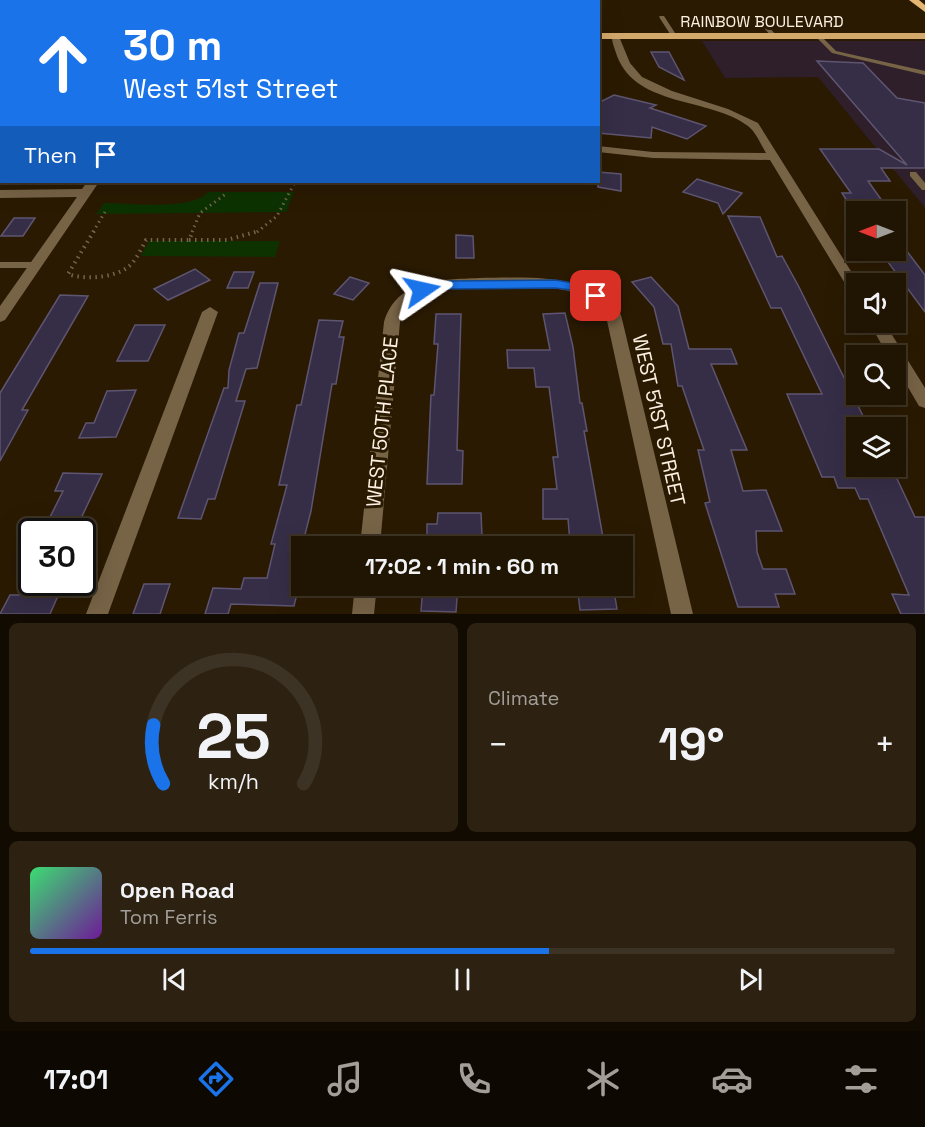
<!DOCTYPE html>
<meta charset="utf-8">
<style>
:root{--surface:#201402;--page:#2d2111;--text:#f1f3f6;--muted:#a29e99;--line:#3d3324;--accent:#1a73e8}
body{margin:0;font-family:"Space Grotesk",sans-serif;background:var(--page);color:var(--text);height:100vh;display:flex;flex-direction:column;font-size:22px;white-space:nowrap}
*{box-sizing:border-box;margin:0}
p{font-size:20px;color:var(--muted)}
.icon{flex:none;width:33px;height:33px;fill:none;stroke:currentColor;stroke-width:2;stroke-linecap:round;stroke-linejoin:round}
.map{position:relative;height:614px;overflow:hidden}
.sheet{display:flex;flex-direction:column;gap:9px;padding:9px;background:#120b01;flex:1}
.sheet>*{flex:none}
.top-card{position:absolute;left:0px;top:0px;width:600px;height:183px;box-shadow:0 6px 24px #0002,0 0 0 2px var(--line);background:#1a73e8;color:#fff;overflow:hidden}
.needle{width:39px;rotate:270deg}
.buttons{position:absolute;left:846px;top:201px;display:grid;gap:12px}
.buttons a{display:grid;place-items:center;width:60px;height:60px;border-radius:0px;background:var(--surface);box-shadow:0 6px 24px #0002,0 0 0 2px var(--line);font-size:30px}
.speed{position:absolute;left:18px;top:518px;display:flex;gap:12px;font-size:30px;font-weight:700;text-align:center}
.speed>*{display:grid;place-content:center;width:78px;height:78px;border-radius:50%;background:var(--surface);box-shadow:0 6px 24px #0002,0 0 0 2px var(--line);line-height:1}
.speed .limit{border:3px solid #111;border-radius:9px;background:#fff;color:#111}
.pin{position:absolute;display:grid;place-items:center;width:51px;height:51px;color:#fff;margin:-26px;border-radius:12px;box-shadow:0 3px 9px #0006}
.me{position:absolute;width:66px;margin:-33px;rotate:79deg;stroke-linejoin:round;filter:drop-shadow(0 0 4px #0008)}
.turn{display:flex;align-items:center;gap:21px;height:126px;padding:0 24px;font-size:27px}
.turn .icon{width:78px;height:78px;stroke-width:2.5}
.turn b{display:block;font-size:42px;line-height:51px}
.then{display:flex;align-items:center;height:57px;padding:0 24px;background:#0003;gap:12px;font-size:22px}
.big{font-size:45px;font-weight:700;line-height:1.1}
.sheet .tile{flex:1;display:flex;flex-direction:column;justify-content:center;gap:9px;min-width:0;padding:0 21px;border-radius:9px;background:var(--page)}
.sheet .dial{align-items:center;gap:0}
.dial svg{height:156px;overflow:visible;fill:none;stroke:var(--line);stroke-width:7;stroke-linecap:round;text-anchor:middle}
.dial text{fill:var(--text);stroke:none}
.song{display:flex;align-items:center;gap:18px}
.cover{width:72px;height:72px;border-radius:9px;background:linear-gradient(135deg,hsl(140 70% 55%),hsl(280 70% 35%))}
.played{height:6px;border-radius:3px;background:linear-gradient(90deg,var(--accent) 60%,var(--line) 60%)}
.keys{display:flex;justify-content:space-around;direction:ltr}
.heat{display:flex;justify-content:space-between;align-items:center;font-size:33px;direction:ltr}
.sheet .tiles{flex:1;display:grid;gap:9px;grid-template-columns:1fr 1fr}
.tile:last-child{grid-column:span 2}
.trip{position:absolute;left:291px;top:536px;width:342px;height:60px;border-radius:0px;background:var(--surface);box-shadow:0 6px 24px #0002,0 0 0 2px var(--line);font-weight:700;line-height:60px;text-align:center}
.menu{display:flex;height:96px;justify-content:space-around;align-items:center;background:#0d0801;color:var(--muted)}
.menu .icon{width:42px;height:42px}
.menu .active{color:var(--accent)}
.menu b{font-size:27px;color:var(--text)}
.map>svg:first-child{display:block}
.commercial{fill:#2e1f2a}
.green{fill:#0d3200}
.building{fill:#362d47;stroke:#5e5571;stroke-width:1.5}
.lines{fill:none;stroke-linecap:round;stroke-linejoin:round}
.path-far1{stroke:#72644f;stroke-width:3;stroke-dasharray:1.5 4;stroke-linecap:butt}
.path{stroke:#72644f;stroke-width:4;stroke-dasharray:1.5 4.5;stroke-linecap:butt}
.service{fill:#776346;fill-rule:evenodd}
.minor{fill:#776346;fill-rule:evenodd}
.primary{fill:#d3a86b;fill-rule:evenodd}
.trunk{fill:#e5b672;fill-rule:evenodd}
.route{fill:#1a73e8;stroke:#114b97;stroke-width:1.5}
.labels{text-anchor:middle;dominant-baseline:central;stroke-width:6;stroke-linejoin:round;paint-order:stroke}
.far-street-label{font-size:16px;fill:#fdf1e3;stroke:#2a1a02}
.street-label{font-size:20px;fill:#fdf1e3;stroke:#2a1a02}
</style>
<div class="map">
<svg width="925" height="614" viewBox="0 0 925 614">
<rect width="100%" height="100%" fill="#2a1a02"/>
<polygon class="commercial" points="702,41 925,41 925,208 818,77 725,78"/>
<g class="green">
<path d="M 208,192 L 294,192 L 286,212 L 96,214 L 104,203 C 128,203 192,211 208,192 Z"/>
<polygon points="149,241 280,241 275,257 141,256"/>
</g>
<g class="building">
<polygon points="651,52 669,52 684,80 659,67"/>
<polygon points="817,61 863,63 897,98 925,103 925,168 881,168 890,181 868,181 890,212 854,212 842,193 851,193 820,149 879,149 907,165"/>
<polygon points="614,95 656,105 650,108 706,126 687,139 652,127 651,138 598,133 598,103"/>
<polygon points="598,172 621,174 621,191 598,187"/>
<polygon points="697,179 742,193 723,214 718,203 683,192"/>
<polygon points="728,216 760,217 777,257 782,256 799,287 869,428 856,428 856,466 891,466 915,517 925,517 925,614 901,614 892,594 909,595 868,499 860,499 855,488 838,488 834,477 822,477 787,394 822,394 781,308 771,308"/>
<polygon points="14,218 35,218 23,236 1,236"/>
<polygon points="456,235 473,236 474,258 456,258"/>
<polygon points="879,250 906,250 925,275 925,312"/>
<polygon points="195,269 210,280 168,300 154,289"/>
<polygon points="234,272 254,272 248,288 227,288"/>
<polygon points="350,277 369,283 353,300 334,294"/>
<polygon points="651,277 678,306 689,349 731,349 737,364 711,364 747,450 731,450 743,491 766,490 782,531 756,531 757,552 763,569 786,569 795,594 775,594 779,607 738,607 705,503 710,502 698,450 704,450 682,386 678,386 671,344 663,344 654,307 632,282"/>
<polygon points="260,283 278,283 257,368 246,369 236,401 245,401 215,499 208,499 201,519 178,518 224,388 228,388 229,370 239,333 244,333"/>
<polygon points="60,295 88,296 22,410 28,410 0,461 0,393"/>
<polygon points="565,313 573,347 580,403 582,403 587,431 584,431 604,543 570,542 568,519 543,519 543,489 557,489 553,457 558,457 549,387 536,387 534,368 508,368 507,350 550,350 543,314"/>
<polygon points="436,314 461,314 457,450 463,451 462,484 427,484 431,395 434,395 438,344 434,344"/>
<polygon points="319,320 343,321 339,337 344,337 336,384 332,384 311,511 302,546 302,573 294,606 231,604 228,614 205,614 213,588 241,589 244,578 267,578 275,544 271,544 287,485 279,485 297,405 301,405"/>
<polygon points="135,325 165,325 148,361 117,361"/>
<polygon points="136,390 116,437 79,438 86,423 94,423 107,391"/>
<polygon points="63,473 102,474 75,531 43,531 63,491 55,491"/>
<polygon points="438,513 481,513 482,536 466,536 466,543 427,544 427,524 437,524"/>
<polygon points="25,582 64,582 50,614 0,614 10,595 19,595"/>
<polygon points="144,584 170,584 160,614 133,614"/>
<polygon points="423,585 458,585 456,612 421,611"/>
<polygon points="577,585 613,585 617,609 580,610"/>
</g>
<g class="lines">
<g class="path-far1">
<polyline points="93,232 105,212"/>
<polyline points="192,232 200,213 227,193"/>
<polyline points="257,232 277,216 295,182"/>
</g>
<g class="path">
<path d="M 94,231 L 68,274 C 84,280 114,278 128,267 C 136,261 141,249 146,240 L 189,240 L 193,231"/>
<polyline points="189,240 227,240 259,231"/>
</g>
<g class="service">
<polygon points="369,0 373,0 373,2 368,2"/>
<rect x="434" y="0" width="4" height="2"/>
<polygon points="660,16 664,16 677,36 676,37 672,37 659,17"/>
<polygon points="755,16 759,16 776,35 776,37 772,37 755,18"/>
<polygon points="816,35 820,35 836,51 925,71 925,75 832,53 816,37"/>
<polygon points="910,172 916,172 925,183 925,190 922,190 910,176"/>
<polygon points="0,262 36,262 40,265 36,268 0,268"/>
</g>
<g class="minor">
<polygon points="144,0 152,0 143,2"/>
<polygon points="285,0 293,0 284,2"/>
<polygon points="519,0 527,0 528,2 520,2"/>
<polygon points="0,4 2,4 0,10"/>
<path d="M 612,34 L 618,34 L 630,63 L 642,77 L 672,91 L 728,109 L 758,123 L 859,284 L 856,284 L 856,294 L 849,290 L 770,160 L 653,158 L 598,152 L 598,146 L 653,152 L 766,153 C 761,145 756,132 748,126 C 710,97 637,108 617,56 C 615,49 611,41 612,34 Z"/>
<rect x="0" y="103" width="2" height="6"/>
<polygon points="87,182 99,182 5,320 0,322 0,306 77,197 0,198 0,190 82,189"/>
<path d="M 479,278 C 527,278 589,271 621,315 L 693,614 L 671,614 L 606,316 C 596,306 586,296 572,292 C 544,283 438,282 413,298 C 405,304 402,313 400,322 L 380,546 L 360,546 L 384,322 C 398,278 440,280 479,278 Z"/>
<polygon points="210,307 218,312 108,614 86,614 202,312"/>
<polygon points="869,322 884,322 925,388 925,408 919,406 896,367 896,356 888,356"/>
<polygon points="355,585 377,585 374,614 352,614"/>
</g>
<g class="primary">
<rect x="598" y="33" width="327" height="6"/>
<rect x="0" y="34" width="2" height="6"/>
</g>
<polygon class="trunk" points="909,0 919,0 925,5 925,12"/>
</g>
<polygon class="route" points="555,280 579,284 602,296 596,300 571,290 555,288 449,289 422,294 415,290 417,287 449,281"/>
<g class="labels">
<g class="far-street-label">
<text x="762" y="21">RAINBOW BOULEVARD</text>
</g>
<g class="street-label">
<text transform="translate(659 420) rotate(77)">WEST 51ST STREET</text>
<text transform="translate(382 422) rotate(-84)">WEST 50TH PLACE</text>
</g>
</g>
</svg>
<div class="buttons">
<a><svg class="needle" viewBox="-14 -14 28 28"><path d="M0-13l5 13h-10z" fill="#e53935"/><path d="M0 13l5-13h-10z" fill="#a29e99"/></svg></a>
<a><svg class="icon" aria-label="sound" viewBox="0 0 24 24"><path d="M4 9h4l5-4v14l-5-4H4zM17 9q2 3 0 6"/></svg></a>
<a><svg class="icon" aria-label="search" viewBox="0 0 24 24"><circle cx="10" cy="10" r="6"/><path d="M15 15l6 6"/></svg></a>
<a><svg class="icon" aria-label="layers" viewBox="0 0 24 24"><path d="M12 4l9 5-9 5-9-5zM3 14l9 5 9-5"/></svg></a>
</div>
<div class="speed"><div class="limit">30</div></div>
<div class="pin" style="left:596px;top:296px;background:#d93025"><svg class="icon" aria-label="arrive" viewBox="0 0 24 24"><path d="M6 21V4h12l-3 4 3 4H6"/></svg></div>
<svg class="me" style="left:422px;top:290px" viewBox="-20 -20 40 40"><path d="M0-17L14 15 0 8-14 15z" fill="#1a73e8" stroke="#fff" stroke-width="4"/></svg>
<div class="trip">17:02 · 1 min · 60 m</div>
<div class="top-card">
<div class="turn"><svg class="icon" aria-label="ahead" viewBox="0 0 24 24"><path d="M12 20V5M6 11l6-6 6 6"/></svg><div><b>30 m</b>West 51st Street</div></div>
<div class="then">Then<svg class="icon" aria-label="arrive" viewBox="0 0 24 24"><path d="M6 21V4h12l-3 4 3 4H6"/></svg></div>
</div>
</div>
<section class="sheet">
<div class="tiles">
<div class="tile dial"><svg viewBox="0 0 100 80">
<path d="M14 69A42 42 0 1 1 86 69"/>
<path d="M14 69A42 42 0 0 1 9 39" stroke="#1a73e8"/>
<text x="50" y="56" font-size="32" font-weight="700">25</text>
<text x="50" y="72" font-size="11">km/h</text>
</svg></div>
<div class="tile"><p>Climate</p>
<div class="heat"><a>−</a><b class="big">19°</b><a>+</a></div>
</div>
<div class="tile">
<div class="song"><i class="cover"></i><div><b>Open Road</b><p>Tom Ferris</p></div></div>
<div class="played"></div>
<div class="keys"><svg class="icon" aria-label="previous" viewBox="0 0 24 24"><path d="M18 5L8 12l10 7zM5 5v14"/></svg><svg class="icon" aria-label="pause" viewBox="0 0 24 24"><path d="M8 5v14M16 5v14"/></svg><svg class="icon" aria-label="next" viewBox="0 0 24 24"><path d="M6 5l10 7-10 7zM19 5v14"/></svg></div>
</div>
</div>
</section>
<nav class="menu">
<b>17:01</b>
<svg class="icon active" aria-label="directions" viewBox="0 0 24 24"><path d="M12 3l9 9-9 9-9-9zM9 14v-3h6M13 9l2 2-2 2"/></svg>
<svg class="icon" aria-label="music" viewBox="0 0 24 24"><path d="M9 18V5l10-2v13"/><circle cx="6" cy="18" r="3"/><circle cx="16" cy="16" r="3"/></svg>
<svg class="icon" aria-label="phone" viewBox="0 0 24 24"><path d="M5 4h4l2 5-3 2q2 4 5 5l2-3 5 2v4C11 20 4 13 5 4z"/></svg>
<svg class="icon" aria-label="climate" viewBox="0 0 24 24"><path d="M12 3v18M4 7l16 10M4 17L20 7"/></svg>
<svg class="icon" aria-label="car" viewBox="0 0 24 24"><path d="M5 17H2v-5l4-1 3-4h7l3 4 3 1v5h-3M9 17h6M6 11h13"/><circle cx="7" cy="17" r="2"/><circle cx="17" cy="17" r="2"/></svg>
<svg class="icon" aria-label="filters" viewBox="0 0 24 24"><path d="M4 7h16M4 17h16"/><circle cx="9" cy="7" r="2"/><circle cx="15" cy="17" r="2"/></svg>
</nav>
